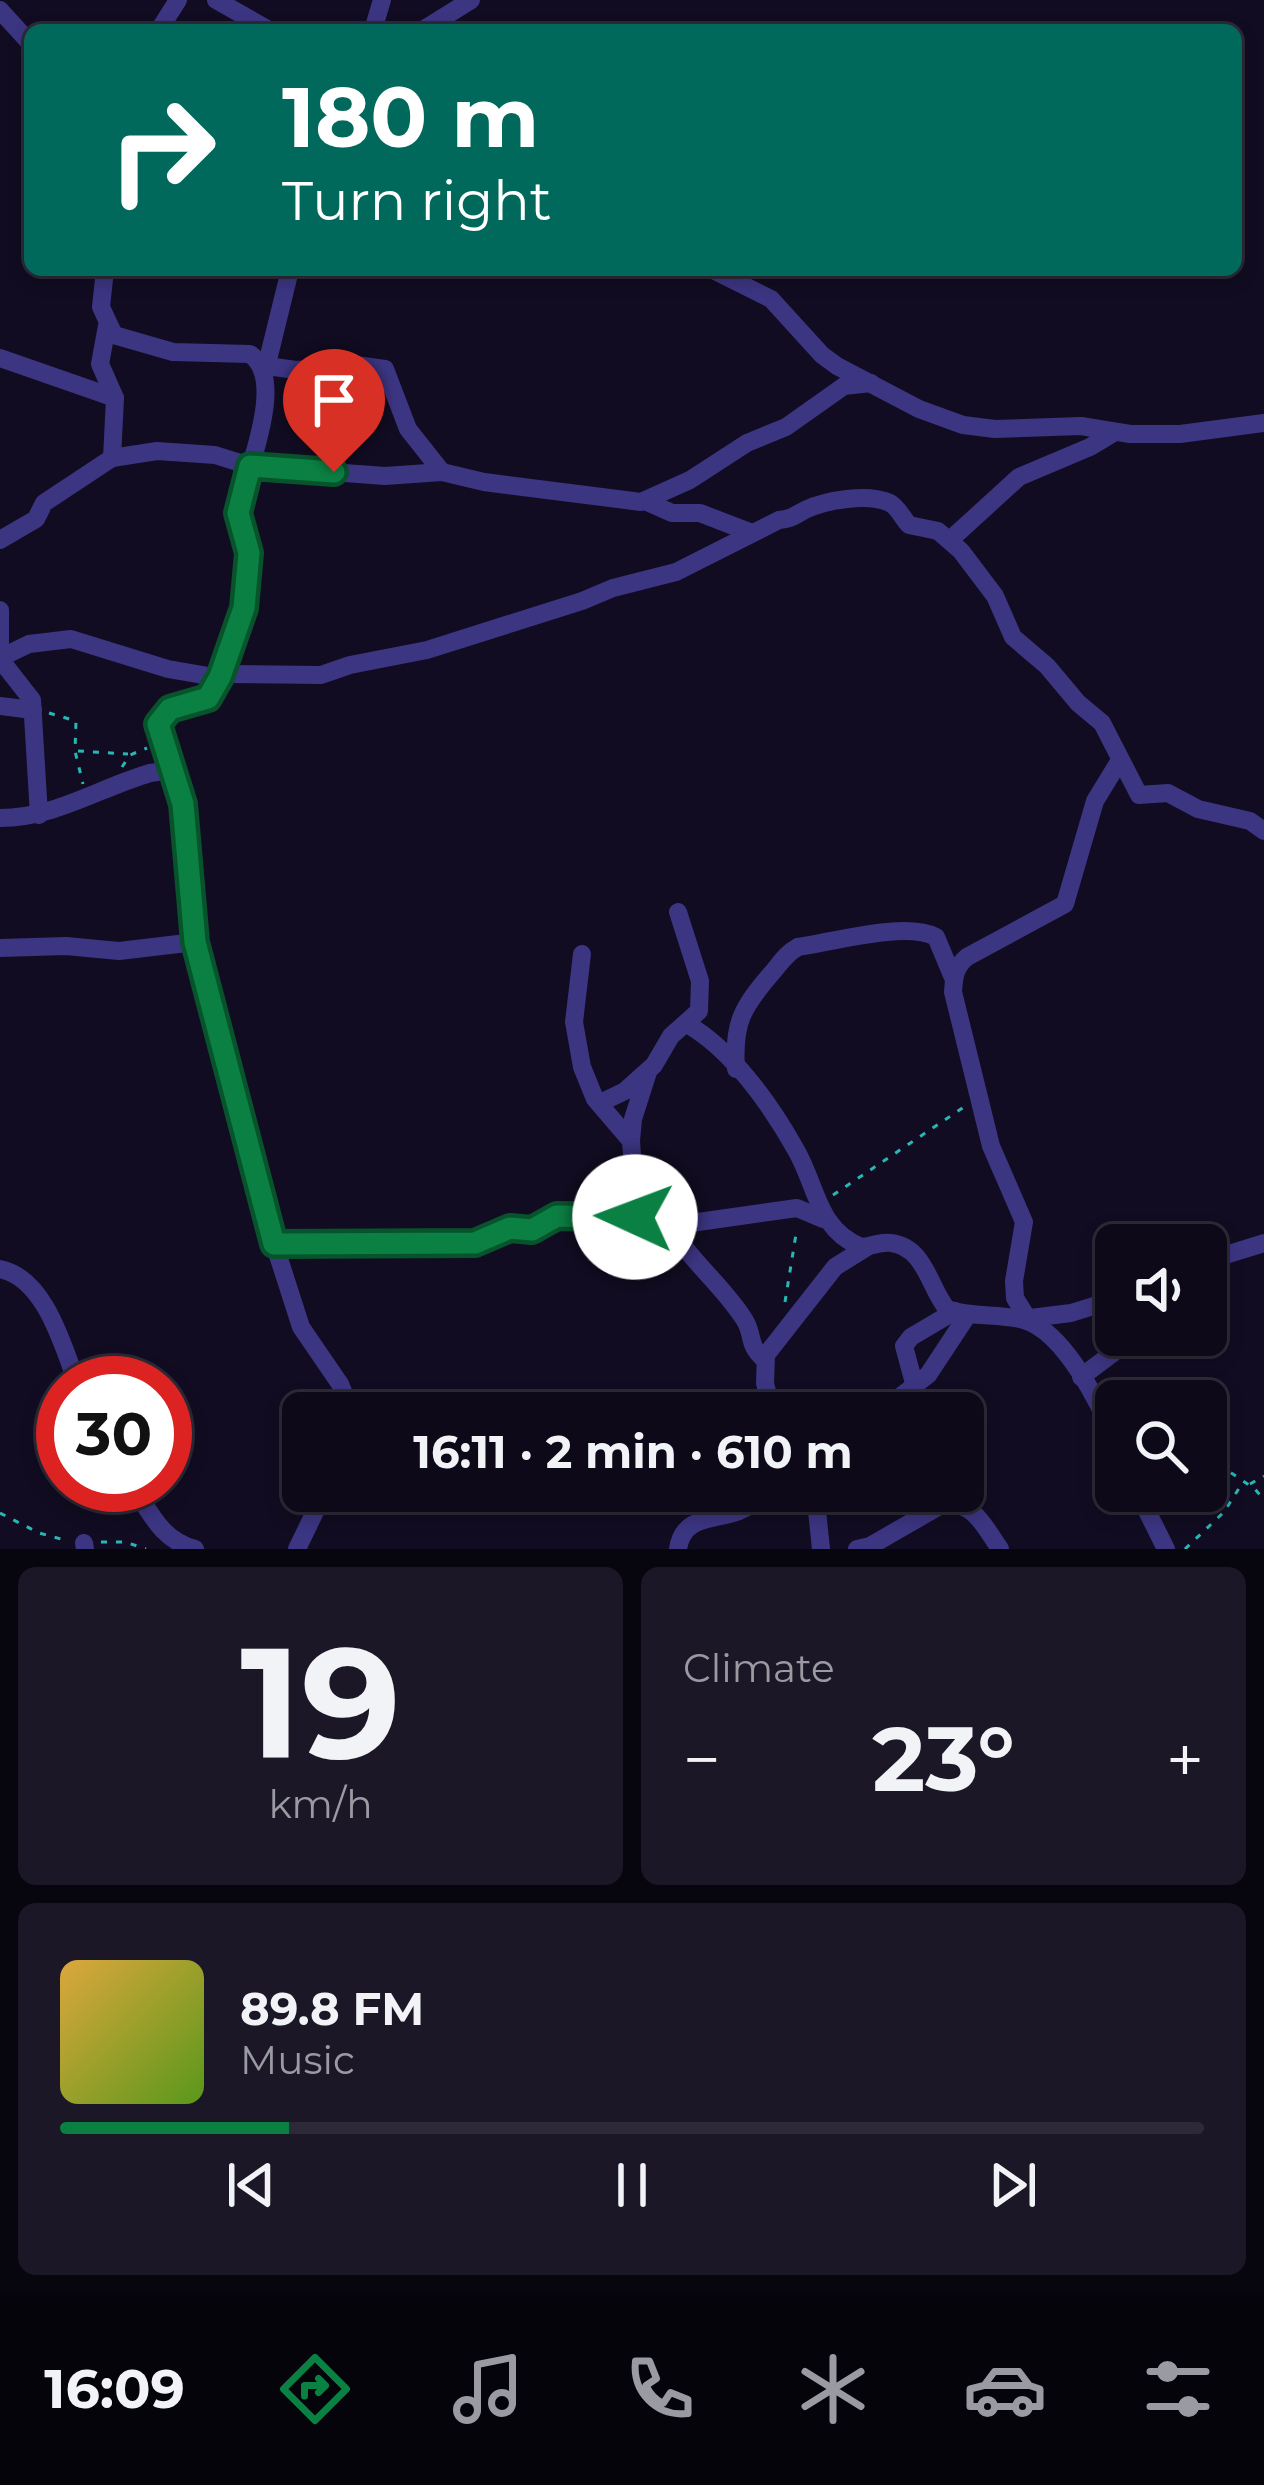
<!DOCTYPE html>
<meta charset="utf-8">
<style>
:root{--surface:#0d0919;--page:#1b1726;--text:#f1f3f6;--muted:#9a9aa2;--line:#2d2a38;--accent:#0b8043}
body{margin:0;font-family:Montserrat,sans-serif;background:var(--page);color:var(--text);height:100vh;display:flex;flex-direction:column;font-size:45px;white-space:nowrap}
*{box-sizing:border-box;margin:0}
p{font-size:39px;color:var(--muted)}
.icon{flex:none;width:66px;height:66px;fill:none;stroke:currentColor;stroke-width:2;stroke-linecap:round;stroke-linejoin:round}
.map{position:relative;height:1549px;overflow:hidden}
.sheet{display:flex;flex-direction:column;gap:18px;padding:18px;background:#07050e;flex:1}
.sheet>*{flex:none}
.top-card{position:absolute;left:24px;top:24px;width:1218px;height:252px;border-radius:18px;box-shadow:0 6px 18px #0003,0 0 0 3px var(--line);background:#00695c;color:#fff;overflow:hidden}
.controls{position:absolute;left:1095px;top:1224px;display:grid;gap:24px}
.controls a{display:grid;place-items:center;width:132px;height:132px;border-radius:18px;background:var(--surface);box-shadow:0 6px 18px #0003,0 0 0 3px var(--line);font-size:60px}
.speed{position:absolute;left:36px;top:1356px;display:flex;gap:24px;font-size:60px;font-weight:700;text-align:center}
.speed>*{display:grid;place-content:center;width:156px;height:156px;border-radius:50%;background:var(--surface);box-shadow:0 6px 18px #0003,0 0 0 3px var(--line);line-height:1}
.speed .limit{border:18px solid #d22;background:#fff;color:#111}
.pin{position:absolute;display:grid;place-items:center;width:102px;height:102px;color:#fff;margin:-123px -51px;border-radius:50% 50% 50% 0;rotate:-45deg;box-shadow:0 0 12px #0007}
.pin .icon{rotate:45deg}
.me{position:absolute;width:132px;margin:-66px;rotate:272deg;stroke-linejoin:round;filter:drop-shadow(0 0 9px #0008)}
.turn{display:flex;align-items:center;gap:42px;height:252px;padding:0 60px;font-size:54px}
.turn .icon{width:156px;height:156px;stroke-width:2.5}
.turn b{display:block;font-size:84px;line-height:102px}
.big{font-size:90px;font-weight:700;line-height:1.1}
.sheet .card{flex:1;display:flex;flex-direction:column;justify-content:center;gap:18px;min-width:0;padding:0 42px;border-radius:18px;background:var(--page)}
.sheet .dial{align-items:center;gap:0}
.dial b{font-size:156px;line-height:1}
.song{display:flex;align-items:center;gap:36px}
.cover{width:144px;height:144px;border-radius:18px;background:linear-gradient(135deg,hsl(40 70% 55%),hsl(90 70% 35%))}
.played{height:12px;border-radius:6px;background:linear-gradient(90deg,var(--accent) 20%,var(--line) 20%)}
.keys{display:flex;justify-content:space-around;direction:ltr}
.heat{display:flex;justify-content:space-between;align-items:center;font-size:66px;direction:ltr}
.sheet .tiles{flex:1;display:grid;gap:18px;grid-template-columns:1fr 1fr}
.card:last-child{grid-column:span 2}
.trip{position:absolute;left:282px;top:1392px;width:702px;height:120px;border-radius:18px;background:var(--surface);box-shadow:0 6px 18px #0003,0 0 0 3px var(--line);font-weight:700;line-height:120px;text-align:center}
.menu{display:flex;height:192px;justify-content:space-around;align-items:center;background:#05040a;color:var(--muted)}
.menu .icon{width:84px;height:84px}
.menu .current{color:var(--accent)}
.menu b{font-size:54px;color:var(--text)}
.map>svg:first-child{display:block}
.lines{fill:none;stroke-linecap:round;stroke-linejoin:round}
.path{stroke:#29b7b5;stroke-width:3;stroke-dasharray:6 9;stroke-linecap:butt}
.minor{stroke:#3c3582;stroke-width:18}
.route-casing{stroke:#07532c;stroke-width:30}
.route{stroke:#0b8043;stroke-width:21}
</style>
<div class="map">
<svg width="1264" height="1549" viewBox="0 0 1264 1549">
<rect width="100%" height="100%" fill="#110c21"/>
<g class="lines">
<g class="path">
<polyline points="49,713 76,721 75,751 83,784"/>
<polyline points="78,751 128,754"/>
<polyline points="122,767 130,755 147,748"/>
<polyline points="833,1195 964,1107"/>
<polyline points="785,1302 797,1228"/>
<polyline points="1206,1456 1255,1489 1264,1500"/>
<polyline points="1250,1484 1264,1476"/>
<polyline points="0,1513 39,1533 68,1541"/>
<polyline points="101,1542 125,1542 146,1549"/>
<polyline points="1185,1549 1224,1512 1243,1482"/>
</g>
<g class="minor">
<polyline points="216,0 269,30"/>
<polyline points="0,10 30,43"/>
<polyline points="159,30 178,0"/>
<polyline points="373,30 382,0"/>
<polyline points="423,30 471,0"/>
<path d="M 105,270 L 101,307 L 114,335 L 173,352 L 250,354 C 288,380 245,473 239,510 C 236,526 246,539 249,554 C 256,589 235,620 226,652 C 223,664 222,675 216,687 C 204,709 162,698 158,724 C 156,737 169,762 172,776"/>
<polyline points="713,270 771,299 822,355 837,366 919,409 963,425 995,429 1081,426 1130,434 1180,434 1264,423"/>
<polyline points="107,326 100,364 115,398 112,458"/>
<polyline points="0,358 115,398"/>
<polyline points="267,366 296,370 356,365 385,369 408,429 442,472"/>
<polyline points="264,376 290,270"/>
<polyline points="645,501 672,513 700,513 752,533"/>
<polyline points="951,539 1019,477 1090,447 1115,432"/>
<polyline points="0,540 36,519 44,503 112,458 157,451 215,455 250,466 385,476 442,472 484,482 641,502 690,480 747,443 786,427 844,386 871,383"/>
<polyline points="0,610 0,643"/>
<polyline points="0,658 29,644 71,639 168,669 220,678"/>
<polyline points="0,659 32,700 39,815"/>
<path d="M 221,674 L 321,675 L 350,665 L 427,650 L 582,601 L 613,588 L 676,572 L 779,520 C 792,519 795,515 805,510 C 826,500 868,493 890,503 C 898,507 903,519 909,525 L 938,531 L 961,551 L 995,596 L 1013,637 L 1047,666 L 1078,703 L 1102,723 L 1139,795 L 1168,793 L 1198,809 L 1250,821 L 1264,831"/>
<polyline points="0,706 33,710"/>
<path d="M 0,818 C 55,818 99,788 150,773 L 164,771 L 179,789 L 183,804 L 195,942 L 274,1243 L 301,1327 L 340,1384 L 352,1413"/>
<polyline points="0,948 66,946 119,951 195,942"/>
<polyline points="582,954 574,1022 582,1067 595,1099 631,1141 633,1168 660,1215 684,1224 797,1208 823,1219"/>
<path d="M 687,1024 C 732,1050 771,1105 796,1150 C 817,1186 817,1229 861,1247 C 871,1247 881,1241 891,1243 C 925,1247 929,1287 947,1309 C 973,1318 999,1313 1024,1320 C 1065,1332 1100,1405 1116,1442"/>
<path d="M 736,1069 C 733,1023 742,1008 771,974 C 780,964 785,954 798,947 C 833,942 906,921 936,937 L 954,980"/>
<polyline points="600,1103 625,1091 654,1065 671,1036 699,1011 700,981 678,912"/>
<polyline points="631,1141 633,1119 648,1072"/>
<path d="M 667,1220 C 687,1259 721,1283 744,1319 C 755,1336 746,1344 765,1360"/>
<polyline points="274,1243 469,1243 510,1228 533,1230 557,1216 665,1220"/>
<polyline points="1206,1261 1264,1243"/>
<path d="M 0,1269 C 45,1278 63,1346 77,1383"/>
<polyline points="1022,1319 1071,1313 1116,1299"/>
<path d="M 1028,1319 L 1015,1298 L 1014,1281 L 1024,1222 L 991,1146 L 953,992 C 954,976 955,967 967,957 L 1065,904 L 1095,801 L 1120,760"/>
<polyline points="1081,1377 1117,1350 1127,1335"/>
<polyline points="915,1387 904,1346 911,1337 955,1311"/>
<polyline points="772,1413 765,1383 766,1355 835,1267 867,1247"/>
<polyline points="879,1413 928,1375 967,1316"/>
<path d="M 132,1485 C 150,1512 161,1540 195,1549"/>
<polyline points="815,1491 821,1549"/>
<polyline points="1137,1491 1166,1549"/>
<polyline points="84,1543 85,1549"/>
<polyline points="297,1549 325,1491"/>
<path d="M 678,1549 C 683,1515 713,1521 739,1511 C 751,1506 762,1498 773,1491"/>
<path d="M 857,1549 L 870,1546 L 943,1504 C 974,1501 984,1526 1000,1549"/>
</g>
</g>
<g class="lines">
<g class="route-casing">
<polyline id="route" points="334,472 250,466 238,513 249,553 244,608 220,677 208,698 170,709 158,724 183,804 195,942 274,1244 475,1243 510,1228 532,1230 557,1216 635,1217"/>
</g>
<use href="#route" class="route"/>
</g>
</svg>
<div class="controls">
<a><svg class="icon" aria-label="sound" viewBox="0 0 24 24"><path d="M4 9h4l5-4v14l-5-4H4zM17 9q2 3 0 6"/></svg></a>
<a><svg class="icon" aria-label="search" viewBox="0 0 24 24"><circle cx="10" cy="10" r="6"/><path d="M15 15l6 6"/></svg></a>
</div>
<div class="speed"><div class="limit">30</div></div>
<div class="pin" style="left:334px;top:472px;background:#d93025"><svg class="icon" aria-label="arrive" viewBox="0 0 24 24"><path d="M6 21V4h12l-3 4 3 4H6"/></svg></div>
<svg class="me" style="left:635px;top:1217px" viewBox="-20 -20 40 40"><circle r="19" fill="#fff"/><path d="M0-13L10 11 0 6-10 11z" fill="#0b8043"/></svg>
<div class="trip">16:11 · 2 min · 610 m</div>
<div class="top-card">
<div class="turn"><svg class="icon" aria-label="right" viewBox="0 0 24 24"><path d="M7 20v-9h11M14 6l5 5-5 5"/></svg><div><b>180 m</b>Turn right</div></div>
</div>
</div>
<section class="sheet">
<div class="tiles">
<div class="card dial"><b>19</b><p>km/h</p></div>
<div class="card"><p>Climate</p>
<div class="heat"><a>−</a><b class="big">23°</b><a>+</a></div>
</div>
<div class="card">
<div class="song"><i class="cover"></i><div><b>89.8 FM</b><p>Music</p></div></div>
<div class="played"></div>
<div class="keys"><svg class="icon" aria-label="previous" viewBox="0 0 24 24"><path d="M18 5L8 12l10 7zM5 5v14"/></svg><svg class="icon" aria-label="pause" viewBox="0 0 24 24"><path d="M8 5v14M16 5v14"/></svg><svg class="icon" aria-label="next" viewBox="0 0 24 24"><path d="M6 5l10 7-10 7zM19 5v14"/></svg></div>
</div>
</div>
</section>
<nav class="menu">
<b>16:09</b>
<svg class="icon current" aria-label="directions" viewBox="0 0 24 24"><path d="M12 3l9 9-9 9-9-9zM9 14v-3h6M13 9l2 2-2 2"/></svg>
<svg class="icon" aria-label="music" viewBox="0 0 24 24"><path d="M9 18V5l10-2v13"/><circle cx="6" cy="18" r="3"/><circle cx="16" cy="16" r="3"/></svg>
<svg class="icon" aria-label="phone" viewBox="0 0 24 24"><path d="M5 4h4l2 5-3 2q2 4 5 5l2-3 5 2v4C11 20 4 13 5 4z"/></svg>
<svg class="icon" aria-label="climate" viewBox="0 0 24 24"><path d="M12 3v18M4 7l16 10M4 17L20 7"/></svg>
<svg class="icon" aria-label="car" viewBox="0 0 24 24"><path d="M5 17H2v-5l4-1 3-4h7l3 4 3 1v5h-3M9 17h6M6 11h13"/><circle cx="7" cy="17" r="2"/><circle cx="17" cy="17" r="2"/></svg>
<svg class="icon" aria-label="filters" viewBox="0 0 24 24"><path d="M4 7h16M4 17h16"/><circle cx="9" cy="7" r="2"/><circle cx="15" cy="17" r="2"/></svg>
</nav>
